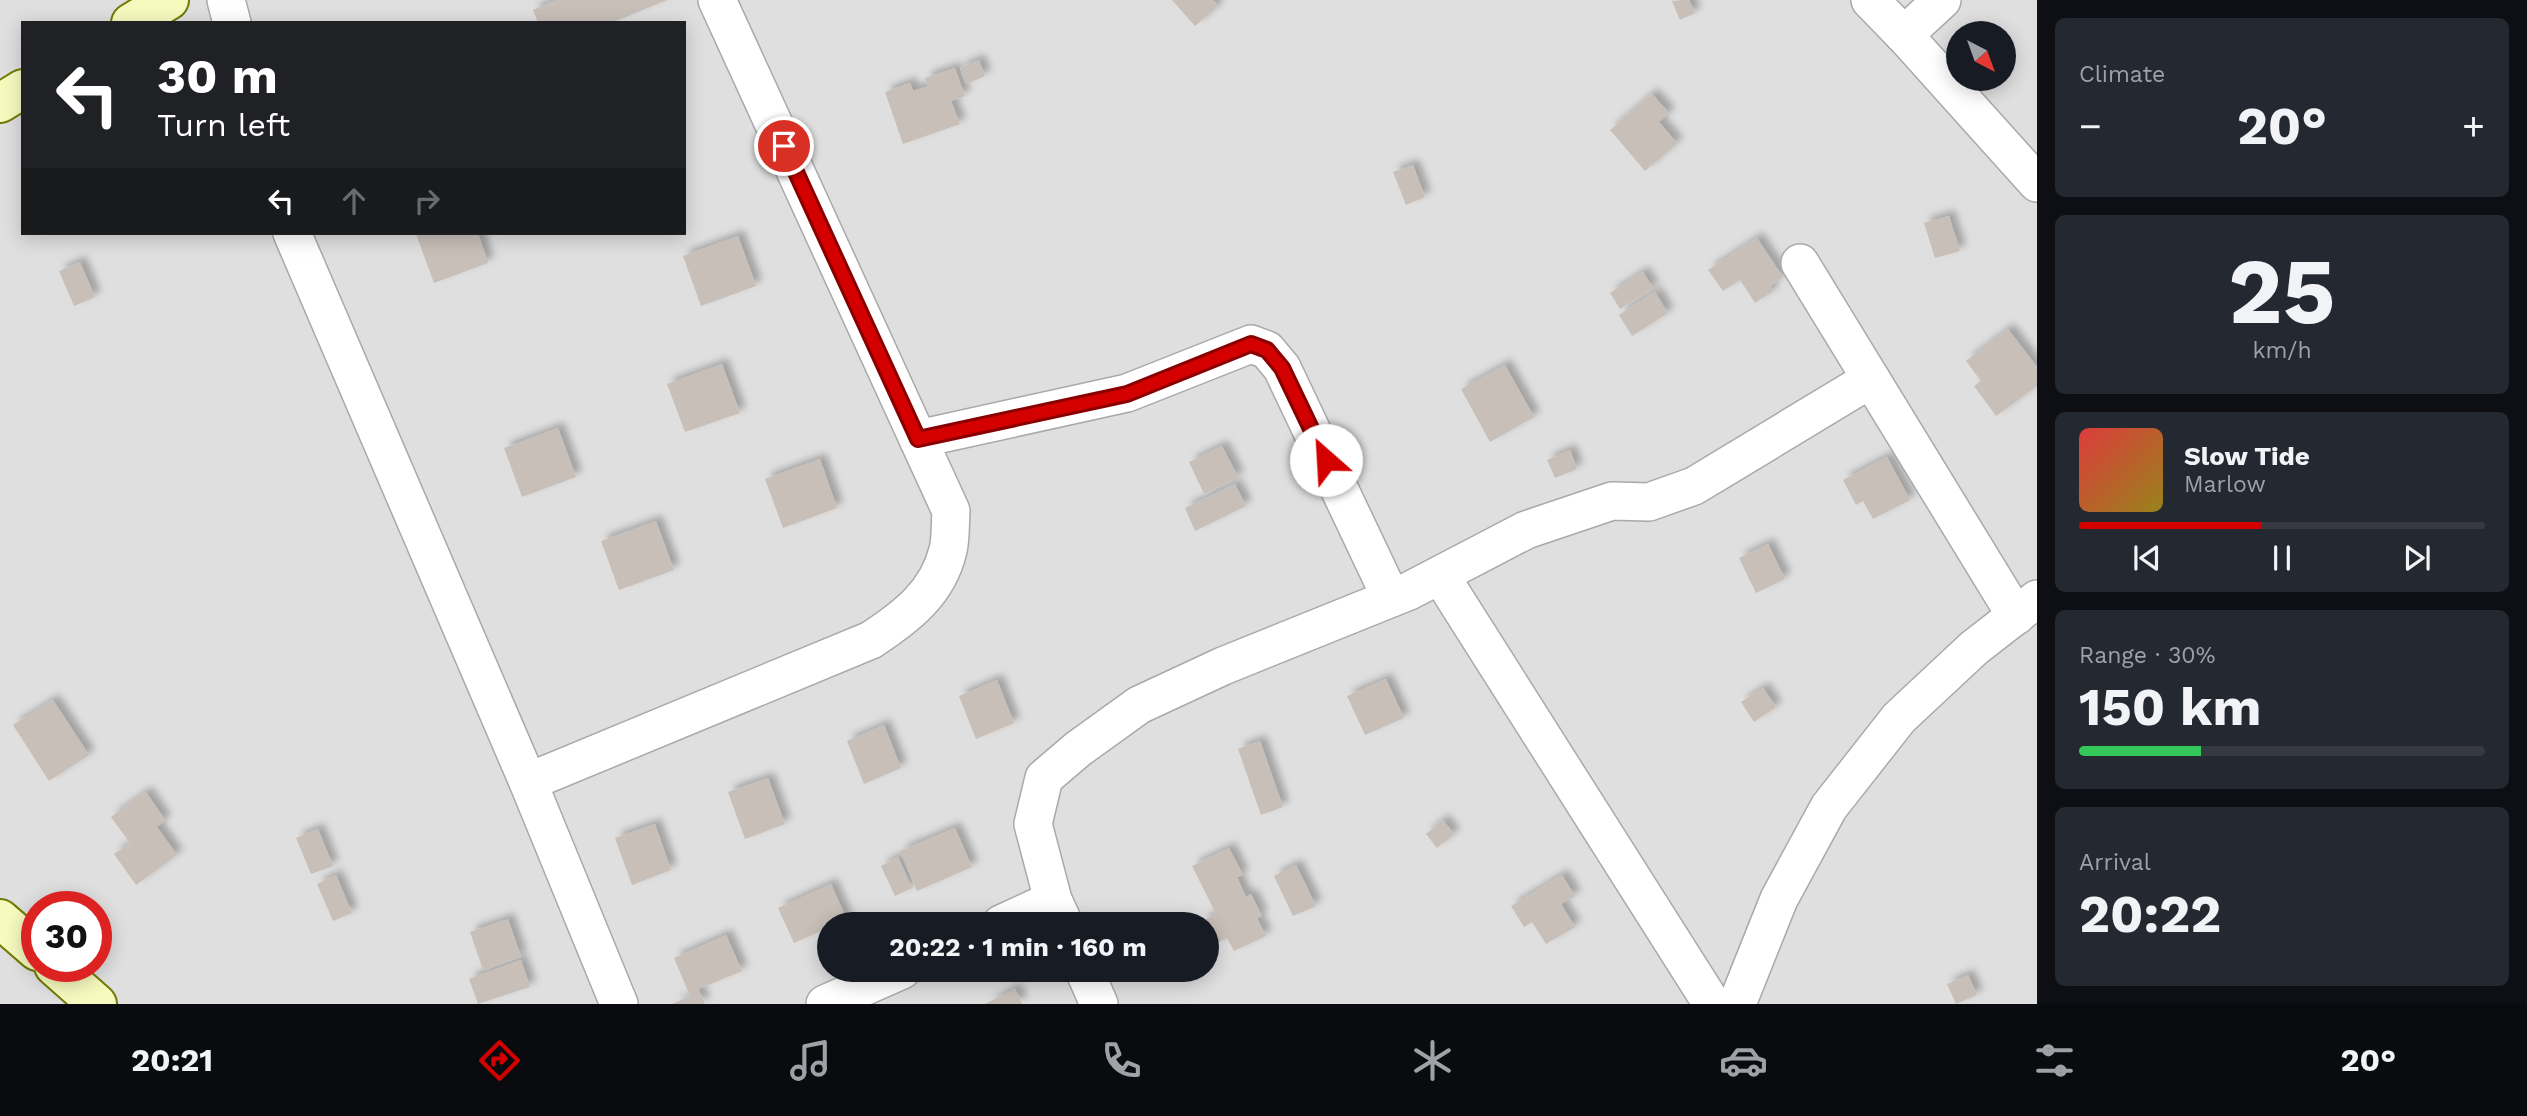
<!DOCTYPE html>
<meta charset="utf-8">
<style>
:root{--surface:#171b24;--page:#242831;--text:#f1f3f6;--muted:#9ea1a6;--line:#363941;--accent:#d40000}
body{margin:0;font-family:"Work Sans",sans-serif;background:var(--page);color:var(--text);height:100vh;display:flex;flex-direction:column;font-size:26px;white-space:nowrap}
*{box-sizing:border-box;margin:0}
p{font-size:23px;color:var(--muted)}
.icon{flex:none;width:38px;height:38px;fill:none;stroke:currentColor;stroke-width:2;stroke-linecap:round;stroke-linejoin:round}
.map{position:relative;flex:1;overflow:hidden}
.panel{display:flex;flex-direction:column;gap:18px;padding:18px;background:#0d0f14;width:490px}
.panel>*{flex:none}
.top-card{position:absolute;left:21px;top:21px;width:665px;height:214px;border-radius:0px;box-shadow:0 4px 18px #0003;background:#202124;color:#fff;overflow:hidden}
.needle{width:46px;rotate:139deg}
.tools{position:absolute;left:1946px;top:21px;display:grid;gap:14px}
.tools a{display:grid;place-items:center;width:70px;height:70px;border-radius:50%;background:var(--surface);box-shadow:0 4px 18px #0003;font-size:35px}
.speed{position:absolute;left:21px;top:891px;display:flex;gap:14px;font-size:35px;font-weight:700;text-align:center}
.speed>*{display:grid;place-content:center;width:91px;height:91px;border-radius:50%;background:var(--surface);box-shadow:0 4px 18px #0003;line-height:1}
.speed .limit{border:10px solid #d22;background:#fff;color:#111}
.pin{position:absolute;display:grid;place-items:center;width:60px;height:60px;color:#fff;margin:-30px;border:4px solid #fff;border-radius:50%;box-shadow:0 2px 7px #0007}
.me{position:absolute;width:77px;margin:-38px;rotate:334deg;stroke-linejoin:round;filter:drop-shadow(0 0 5px #0008)}
.turn{display:flex;align-items:center;gap:24px;height:147px;padding:0 21px;font-size:32px}
.turn .icon{width:91px;height:91px;stroke-width:2.5}
.turn b{display:block;font-size:49px;line-height:60px}
.lanes{display:flex;align-items:center;height:66px;padding:0 21px;background:#0003;justify-content:center;gap:35px;direction:ltr}
.lanes .off{opacity:.35}
.big{font-size:52px;font-weight:700;line-height:1.1}
.panel .card{flex:1;display:flex;flex-direction:column;justify-content:center;gap:10px;min-width:0;padding:0 24px;border-radius:10px;background:var(--page)}
.panel .dial{align-items:center;gap:0}
.dial b{font-size:91px;line-height:1}
.song{display:flex;align-items:center;gap:21px}
.cover{width:84px;height:84px;border-radius:10px;background:linear-gradient(135deg,hsl(0 70% 55%),hsl(50 70% 35%))}
.played{height:7px;border-radius:4px;background:linear-gradient(90deg,var(--accent) 45%,var(--line) 45%)}
.keys{display:flex;justify-content:space-around;direction:ltr}
.heat{display:flex;justify-content:space-between;align-items:center;font-size:38px;direction:ltr}
.charge{height:10px;border-radius:5px;background:linear-gradient(90deg,#34c759 30%,var(--line) 0)}
.trip{position:absolute;left:817px;top:912px;width:402px;height:70px;border-radius:35px;background:var(--surface);box-shadow:0 4px 18px #0003;font-weight:700;line-height:70px;text-align:center}
.tab-bar{display:flex;height:112px;justify-content:space-around;align-items:center;background:#090b0e;color:var(--muted)}
.tab-bar .icon{width:49px;height:49px}
.tab-bar .active{color:var(--accent)}
.tab-bar b{font-size:32px;color:var(--text)}
main{display:flex;flex:1;min-height:0}
.map>svg:first-child{display:block}
.residential{fill:#e0dfdf;fill-rule:evenodd}
.building{fill:#c7bfb8;filter:url(#shadow)}
.lines{fill:none;stroke-linecap:round;stroke-linejoin:round}
.street-casing{stroke:#a9a9a9;stroke-width:40}
.secondary-casing{stroke:#707d05;stroke-width:42}
.street{stroke:#fff;stroke-width:37}
.secondary{stroke:#f7fabf;stroke-width:38}
.route-casing{stroke:#8a0000;stroke-width:18}
.route{stroke:#d40000;stroke-width:12}
</style>
<main>
<div class="map">
<svg width="2037" height="1004" viewBox="0 0 2037 1004">
<defs>
<filter id="shadow"><feDropShadow dx="6" dy="-6" stdDeviation="3.5" flood-color="#0004"/></filter>
</defs>
<rect width="100%" height="100%" fill="#f2efe9"/>
<path class="residential" d="M 0,0 L 2037,0 L 2037,1004 L 0,1004 ZM 23,23 L 684,23 L 684,233 L 23,233 ZM 1958,33 L 2004,33 L 2004,79 L 1958,79 ZM 37,906 L 96,906 L 96,966 L 37,966 ZM 830,924 L 1208,924 L 1208,970 L 830,970 Z"/>
<g class="building">
<polygon points="557,0 667,0 611,23 538,23 533,10"/>
<polygon points="1172,0 1213,0 1218,6 1195,26"/>
<polygon points="1689,0 1695,13 1680,20 1672,1"/>
<polygon points="979,60 985,76 966,84 960,68"/>
<polygon points="955,68 965,96 951,101 960,124 903,144 885,92 910,83 913,91 928,86 925,78"/>
<polygon points="1652,94 1669,113 1659,122 1677,143 1645,171 1610,130"/>
<polygon points="1413,165 1425,197 1406,205 1393,172"/>
<polygon points="1949,216 1960,251 1935,258 1924,223"/>
<polygon points="478,233 488,263 434,283 416,234"/>
<polygon points="738,236 756,286 701,306 683,256"/>
<polygon points="1757,238 1783,277 1770,286 1773,291 1755,303 1740,280 1723,291 1708,270"/>
<polygon points="80,262 95,297 74,306 59,271"/>
<polygon points="1643,272 1653,288 1620,309 1610,293"/>
<polygon points="1655,292 1668,313 1632,336 1619,315"/>
<polygon points="2008,329 2037,367 2037,386 1996,416 1974,386 1981,381 1966,361"/>
<polygon points="722,364 740,413 685,432 667,384"/>
<polygon points="1505,365 1534,417 1490,442 1461,389"/>
<polygon points="558,428 576,477 522,497 504,448"/>
<polygon points="1222,446 1238,477 1204,494 1189,462"/>
<polygon points="1570,450 1577,469 1555,478 1547,460"/>
<polygon points="1887,457 1910,500 1873,519 1863,501 1856,505 1843,480"/>
<polygon points="820,459 837,508 783,528 765,479"/>
<polygon points="1235,484 1246,506 1195,531 1185,508"/>
<polygon points="656,521 674,570 619,590 601,541"/>
<polygon points="1768,544 1785,579 1756,593 1739,558"/>
<polygon points="1386,679 1404,718 1365,735 1347,696"/>
<polygon points="997,680 1014,723 976,739 959,696"/>
<polygon points="1763,688 1776,707 1754,722 1741,702"/>
<polygon points="53,700 89,755 49,781 13,725"/>
<polygon points="884,725 901,768 864,784 847,741"/>
<polygon points="1260,741 1283,807 1261,815 1238,749"/>
<polygon points="768,778 785,824 745,839 728,792"/>
<polygon points="146,792 165,820 157,827 177,855 136,885 114,854 130,843 111,817"/>
<polygon points="1443,820 1454,834 1437,848 1426,834"/>
<polygon points="655,824 671,870 632,885 615,838"/>
<polygon points="955,828 972,867 917,891 900,851"/>
<polygon points="318,829 333,866 311,874 296,838"/>
<polygon points="1229,848 1243,875 1237,877 1246,897 1251,894 1262,916 1257,918 1266,936 1234,951 1227,938 1213,945 1208,933 1208,924 1203,924 1202,921 1216,914 1192,866"/>
<polygon points="898,857 912,888 895,896 881,866"/>
<polygon points="1296,865 1316,906 1293,916 1274,876"/>
<polygon points="336,875 352,913 333,921 317,884"/>
<polygon points="1562,875 1575,896 1561,904 1575,927 1546,944 1532,922 1524,927 1511,906"/>
<polygon points="831,884 847,920 837,924 830,924 830,927 794,943 778,908"/>
<polygon points="508,919 521,957 483,970 470,932"/>
<polygon points="726,935 742,971 698,989 705,1004 672,1004 690,996 674,958"/>
<polygon points="521,960 530,987 478,1004 469,979"/>
<polygon points="1968,975 1977,995 1956,1004 1947,984"/>
<polygon points="1015,989 1022,1004 985,1004"/>
</g>
<g class="lines">
<g class="street-casing">
<g id="street">
<polyline points="226,0 232,23"/>
<polyline points="1870,0 1904,35 2037,183"/>
<polyline points="1904,35 1942,0"/>
<path d="M 292,233 L 528,782 L 871,640 C 906,617 938,593 948,550 C 951,538 950,524 951,511 L 717,0"/>
<polyline points="1800,263 2016,616"/>
<polyline points="918,439 1127,393 1251,344 1267,350 1282,368 1391,598"/>
<polyline points="1440,575 1712,1004"/>
<polyline points="528,782 619,1004"/>
<polyline points="1001,924 1053,900"/>
<polyline points="1064,924 1053,900 1033,824 1044,778 1078,749 1139,705 1223,666 1409,591 1526,530 1612,501 1649,502 1694,486 1871,379"/>
<polyline points="1084,970 1099,1004"/>
<polyline points="825,1004 902,970"/>
<polyline points="1737,1004 1779,899 1829,807 1899,718 1974,648 2037,599"/>
</g>
</g>
<g class="secondary-casing">
<g id="secondary">
<polyline points="131,23 169,0"/>
<polyline points="0,103 23,89"/>
<polyline points="0,919 37,951"/>
<polyline points="54,966 97,1004"/>
</g>
</g>
<use href="#street" class="street"/>
<use href="#secondary" class="secondary"/>
</g>
<g class="lines">
<g class="route-casing">
<polyline id="route" points="784,146 918,439 1127,394 1251,344 1267,350 1282,368 1326,460"/>
</g>
<use href="#route" class="route"/>
</g>
</svg>
<div class="tools">
<a><svg class="needle" viewBox="-14 -14 28 28"><path d="M0-13l5 13h-10z" fill="#e53935"/><path d="M0 13l5-13h-10z" fill="#9ea1a6"/></svg></a>
</div>
<div class="speed"><div class="limit">30</div></div>
<div class="pin" style="left:784px;top:146px;background:#d93025"><svg class="icon" aria-label="arrive" viewBox="0 0 24 24"><path d="M6 21V4h12l-3 4 3 4H6"/></svg></div>
<svg class="me" style="left:1326px;top:460px" viewBox="-20 -20 40 40"><circle r="19" fill="#fff"/><path d="M0-13L10 11 0 6-10 11z" fill="#d40000"/></svg>
<div class="trip">20:22 · 1 min · 160 m</div>
<div class="top-card">
<div class="turn"><svg class="icon" aria-label="left" viewBox="0 0 24 24"><path d="M17 20v-9H6M10 6l-5 5 5 5"/></svg><div><b>30 m</b>Turn left</div></div>
<div class="lanes"><svg class="icon" aria-label="left" viewBox="0 0 24 24"><path d="M17 20v-9H6M10 6l-5 5 5 5"/></svg><svg class="icon off" aria-label="ahead" viewBox="0 0 24 24"><path d="M12 20V5M6 11l6-6 6 6"/></svg><svg class="icon off" aria-label="right" viewBox="0 0 24 24"><path d="M7 20v-9h11M14 6l5 5-5 5"/></svg></div>
</div>
</div>
<section class="panel">
<div class="card"><p>Climate</p>
<div class="heat"><a>−</a><b class="big">20°</b><a>+</a></div>
</div>
<div class="card dial"><b>25</b><p>km/h</p></div>
<div class="card">
<div class="song"><i class="cover"></i><div><b>Slow Tide</b><p>Marlow</p></div></div>
<div class="played"></div>
<div class="keys"><svg class="icon" aria-label="previous" viewBox="0 0 24 24"><path d="M18 5L8 12l10 7zM5 5v14"/></svg><svg class="icon" aria-label="pause" viewBox="0 0 24 24"><path d="M8 5v14M16 5v14"/></svg><svg class="icon" aria-label="next" viewBox="0 0 24 24"><path d="M6 5l10 7-10 7zM19 5v14"/></svg></div>
</div>
<div class="card"><p>Range · 30%</p><b class="big">150 km</b><div class="charge"></div></div>
<div class="card"><p>Arrival</p><b class="big">20:22</b></div>
</section>
</main>
<nav class="tab-bar">
<b>20:21</b>
<svg class="icon active" aria-label="directions" viewBox="0 0 24 24"><path d="M12 3l9 9-9 9-9-9zM9 14v-3h6M13 9l2 2-2 2"/></svg>
<svg class="icon" aria-label="music" viewBox="0 0 24 24"><path d="M9 18V5l10-2v13"/><circle cx="6" cy="18" r="3"/><circle cx="16" cy="16" r="3"/></svg>
<svg class="icon" aria-label="phone" viewBox="0 0 24 24"><path d="M5 4h4l2 5-3 2q2 4 5 5l2-3 5 2v4C11 20 4 13 5 4z"/></svg>
<svg class="icon" aria-label="climate" viewBox="0 0 24 24"><path d="M12 3v18M4 7l16 10M4 17L20 7"/></svg>
<svg class="icon" aria-label="car" viewBox="0 0 24 24"><path d="M5 17H2v-5l4-1 3-4h7l3 4 3 1v5h-3M9 17h6M6 11h13"/><circle cx="7" cy="17" r="2"/><circle cx="17" cy="17" r="2"/></svg>
<svg class="icon" aria-label="filters" viewBox="0 0 24 24"><path d="M4 7h16M4 17h16"/><circle cx="9" cy="7" r="2"/><circle cx="15" cy="17" r="2"/></svg>
<b>20°</b>
</nav>
